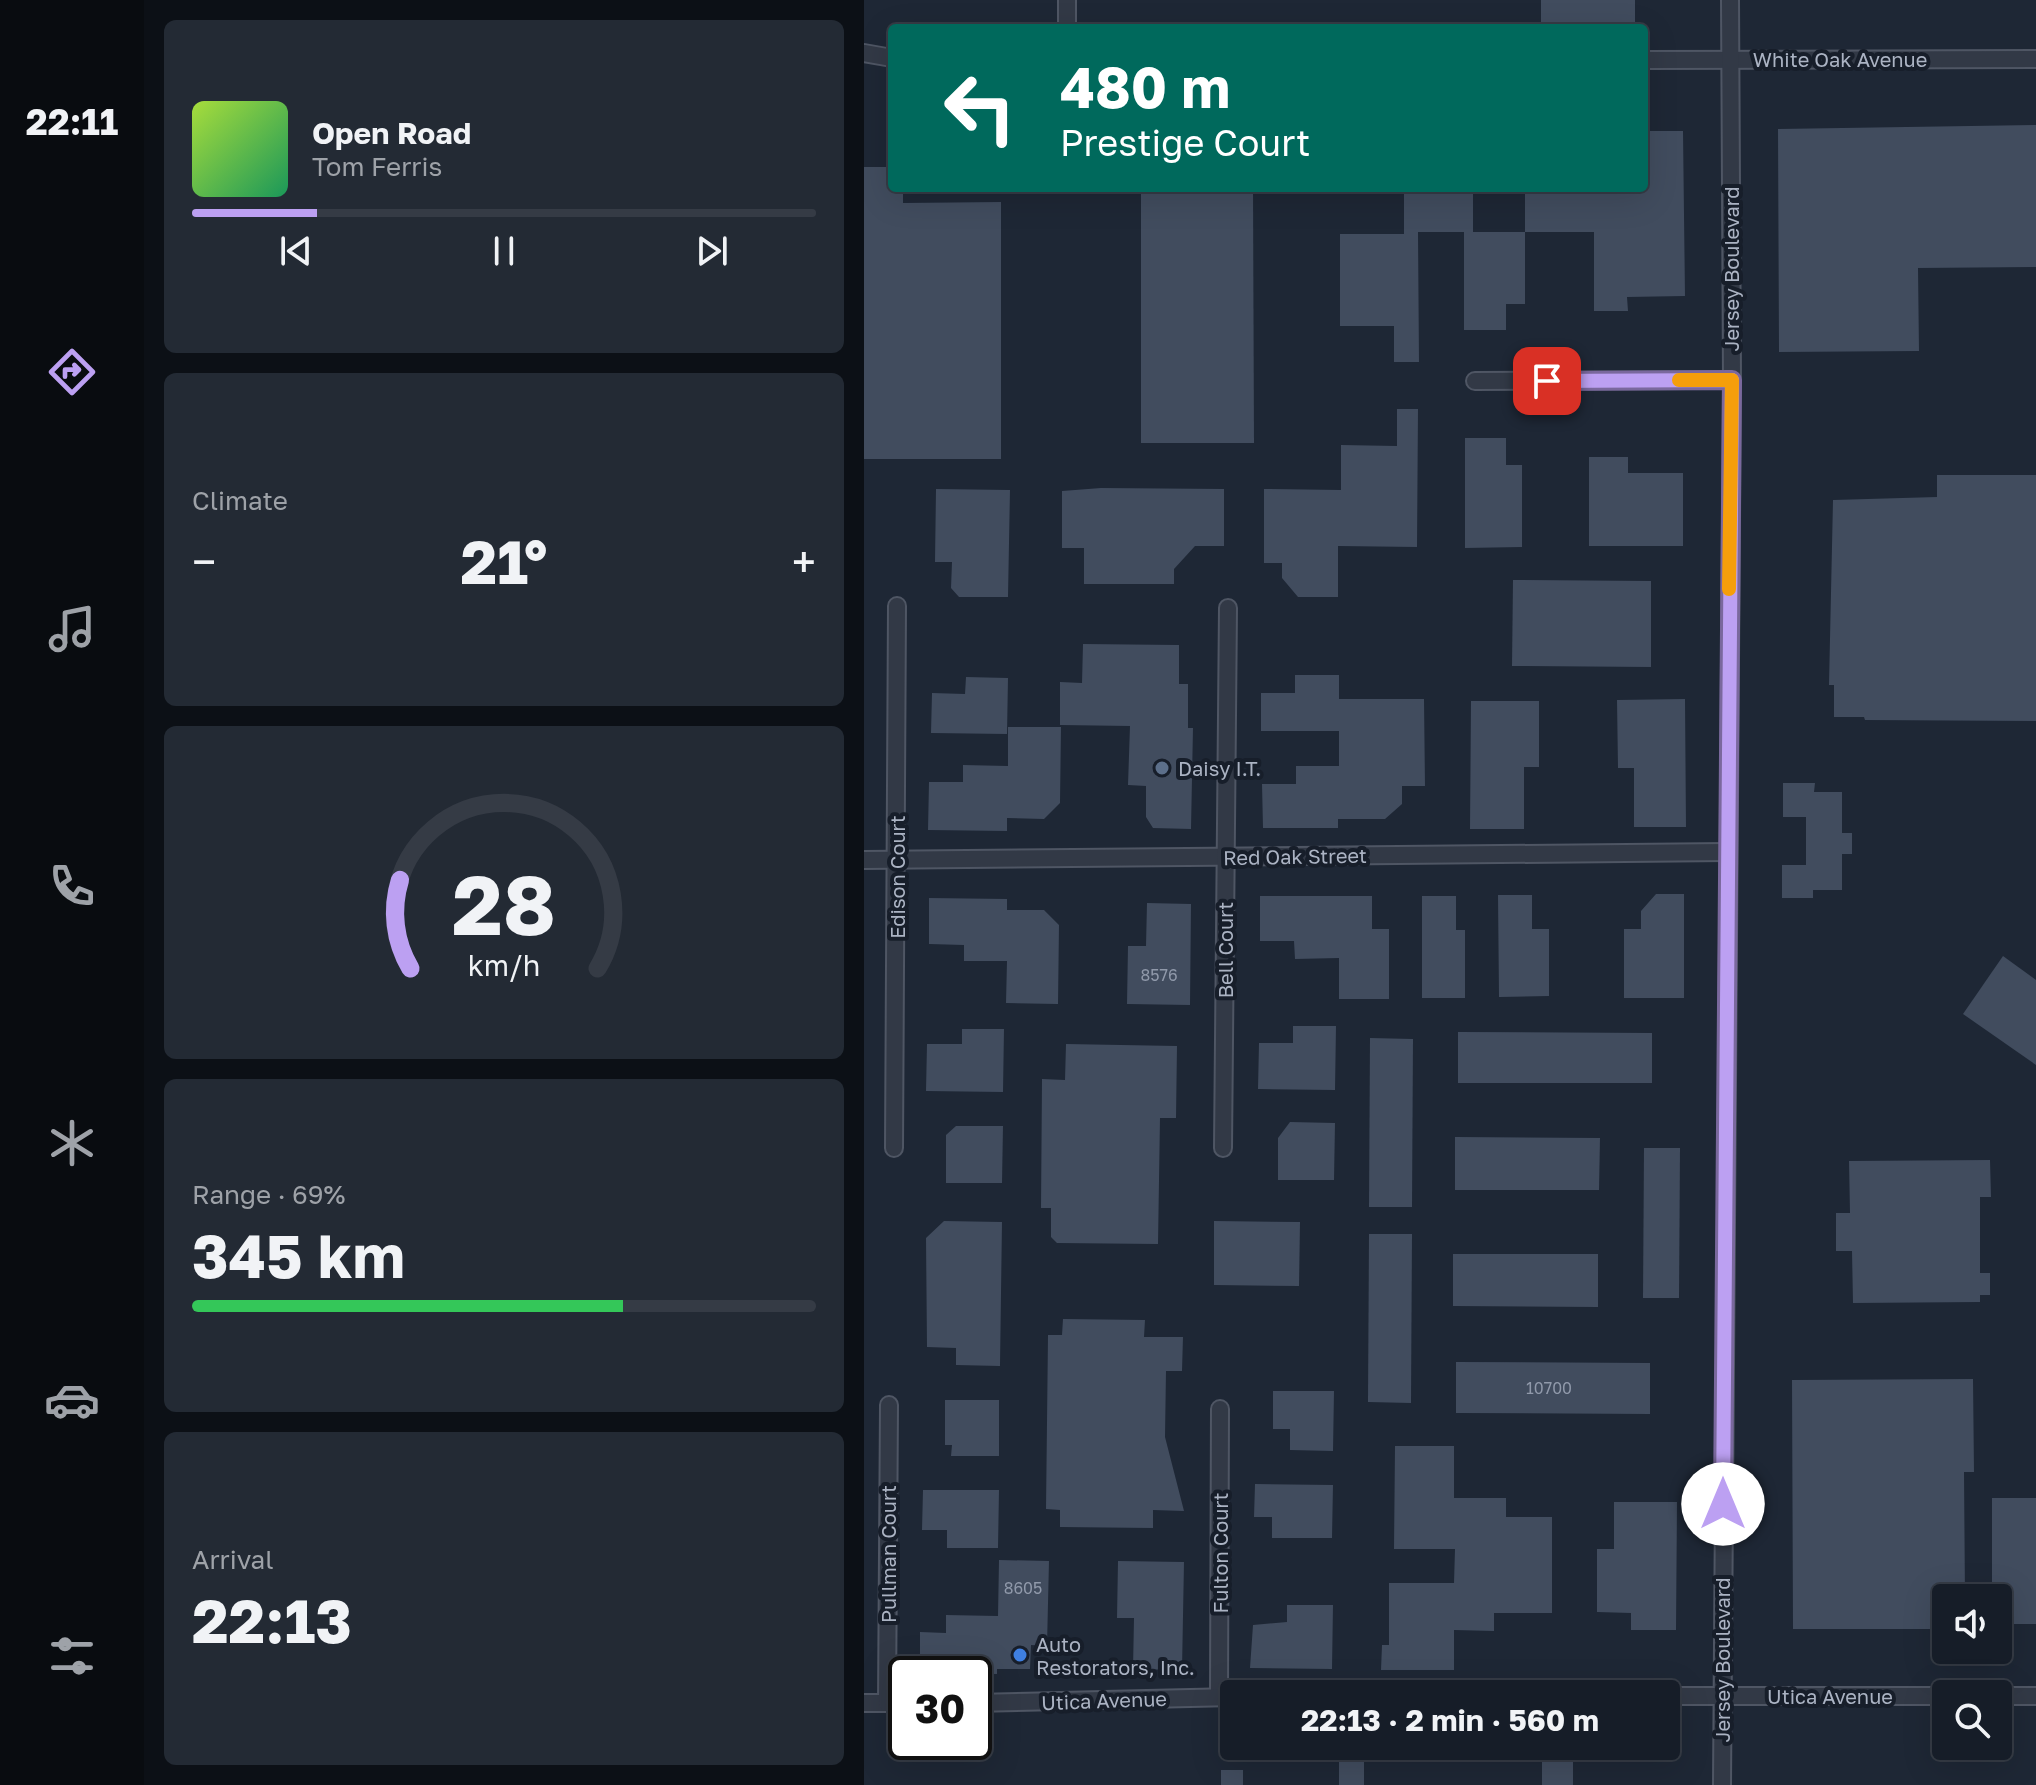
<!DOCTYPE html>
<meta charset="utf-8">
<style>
:root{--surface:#161d28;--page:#232a34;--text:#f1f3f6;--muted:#9ea2a8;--line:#353b45;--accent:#bca0f2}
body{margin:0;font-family:"Golos Text",sans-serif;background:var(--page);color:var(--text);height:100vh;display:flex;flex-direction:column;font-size:30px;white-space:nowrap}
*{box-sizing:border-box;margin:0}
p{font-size:26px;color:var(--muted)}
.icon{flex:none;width:44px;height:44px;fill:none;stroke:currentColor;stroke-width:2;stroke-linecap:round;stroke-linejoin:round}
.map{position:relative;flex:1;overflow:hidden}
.side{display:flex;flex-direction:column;gap:20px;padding:20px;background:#0c1016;width:720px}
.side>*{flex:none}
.banner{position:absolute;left:24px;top:24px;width:760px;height:168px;border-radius:8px;box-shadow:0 8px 32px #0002,0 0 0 2px var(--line);background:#00695c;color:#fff;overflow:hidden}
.fabs{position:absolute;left:1068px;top:1584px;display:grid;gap:16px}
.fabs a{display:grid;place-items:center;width:80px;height:80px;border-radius:8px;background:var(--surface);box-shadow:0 8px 32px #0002,0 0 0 2px var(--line);font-size:40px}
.speed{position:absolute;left:24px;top:1656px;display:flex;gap:16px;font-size:40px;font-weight:700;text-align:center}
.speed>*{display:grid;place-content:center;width:104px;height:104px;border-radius:50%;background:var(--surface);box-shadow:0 8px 32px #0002,0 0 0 2px var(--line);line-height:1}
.speed .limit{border:4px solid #111;border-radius:12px;background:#fff;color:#111}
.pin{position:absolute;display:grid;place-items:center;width:68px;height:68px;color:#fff;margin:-34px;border-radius:16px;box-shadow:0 4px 12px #0006}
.me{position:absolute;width:88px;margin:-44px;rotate:0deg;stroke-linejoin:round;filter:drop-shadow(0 0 6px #0008)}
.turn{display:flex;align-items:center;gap:28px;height:168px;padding:0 40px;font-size:36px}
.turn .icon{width:104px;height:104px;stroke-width:2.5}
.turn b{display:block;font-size:56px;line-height:68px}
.big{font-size:60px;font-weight:700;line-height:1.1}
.side .tile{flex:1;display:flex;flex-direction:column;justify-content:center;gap:12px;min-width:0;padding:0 28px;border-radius:12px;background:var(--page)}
.side .dial{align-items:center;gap:0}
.dial svg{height:208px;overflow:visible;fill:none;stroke:var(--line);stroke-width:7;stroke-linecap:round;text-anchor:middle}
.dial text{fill:var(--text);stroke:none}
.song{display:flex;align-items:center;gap:24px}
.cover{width:96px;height:96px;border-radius:12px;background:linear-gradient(135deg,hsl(80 70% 55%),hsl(150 70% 35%))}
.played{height:8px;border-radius:4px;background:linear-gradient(90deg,var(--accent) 20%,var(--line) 20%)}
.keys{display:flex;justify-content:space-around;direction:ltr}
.heat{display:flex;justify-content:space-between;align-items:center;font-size:44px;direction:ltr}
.charge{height:12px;border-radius:6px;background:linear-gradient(90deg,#34c759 69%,var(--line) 0)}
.trip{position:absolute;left:356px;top:1680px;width:460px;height:80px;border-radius:8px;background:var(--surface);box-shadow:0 8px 32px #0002,0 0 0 2px var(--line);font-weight:700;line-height:80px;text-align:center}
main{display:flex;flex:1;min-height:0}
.tabs{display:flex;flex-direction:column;width:144px;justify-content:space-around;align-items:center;background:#090c10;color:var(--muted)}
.tabs .icon{width:56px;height:56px}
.tabs .selected{color:var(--accent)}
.tabs b{font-size:36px;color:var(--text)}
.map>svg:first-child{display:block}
.building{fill:#414c5e}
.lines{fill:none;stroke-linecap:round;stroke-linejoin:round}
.street-casing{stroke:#4f5664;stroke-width:20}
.street{stroke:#323946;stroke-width:16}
.route-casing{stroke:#7a689d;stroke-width:20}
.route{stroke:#bca0f2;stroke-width:14}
.slow{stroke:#f59e0b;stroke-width:14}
.service-dot{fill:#5c6f8a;stroke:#171e2a;stroke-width:3}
.shop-dot{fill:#3f7fe0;stroke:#171e2a;stroke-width:3}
.labels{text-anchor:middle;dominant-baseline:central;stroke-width:8;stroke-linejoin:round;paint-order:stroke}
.number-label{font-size:16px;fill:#9099aa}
.street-label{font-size:20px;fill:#abb3c3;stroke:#171e2a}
.poi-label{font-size:20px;fill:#abb3c3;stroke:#171e2a;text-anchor:start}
</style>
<main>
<nav class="tabs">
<b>22:11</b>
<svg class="icon selected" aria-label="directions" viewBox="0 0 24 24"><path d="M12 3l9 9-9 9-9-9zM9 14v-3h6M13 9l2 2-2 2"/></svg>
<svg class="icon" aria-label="music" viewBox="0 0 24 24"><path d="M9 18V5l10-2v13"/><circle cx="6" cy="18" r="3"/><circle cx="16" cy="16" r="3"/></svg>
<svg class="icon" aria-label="phone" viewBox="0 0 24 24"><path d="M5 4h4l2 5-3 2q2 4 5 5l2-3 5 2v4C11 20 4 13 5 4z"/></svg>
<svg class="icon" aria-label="climate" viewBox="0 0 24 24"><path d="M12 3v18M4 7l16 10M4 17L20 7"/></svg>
<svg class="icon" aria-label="car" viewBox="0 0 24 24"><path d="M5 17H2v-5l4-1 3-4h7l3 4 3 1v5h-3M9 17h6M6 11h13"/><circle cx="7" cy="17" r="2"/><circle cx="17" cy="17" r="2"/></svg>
<svg class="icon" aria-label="filters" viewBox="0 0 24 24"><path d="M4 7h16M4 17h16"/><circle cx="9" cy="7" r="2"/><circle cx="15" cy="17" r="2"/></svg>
</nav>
<section class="side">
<div class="tile">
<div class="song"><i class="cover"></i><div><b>Open Road</b><p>Tom Ferris</p></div></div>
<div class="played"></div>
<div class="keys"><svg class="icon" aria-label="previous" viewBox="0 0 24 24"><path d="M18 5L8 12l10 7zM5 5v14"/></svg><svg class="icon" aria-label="pause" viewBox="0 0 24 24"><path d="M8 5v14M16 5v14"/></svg><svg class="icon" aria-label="next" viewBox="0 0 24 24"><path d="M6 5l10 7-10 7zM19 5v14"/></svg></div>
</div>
<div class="tile"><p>Climate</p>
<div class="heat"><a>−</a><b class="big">21°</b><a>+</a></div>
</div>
<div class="tile dial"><svg viewBox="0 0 100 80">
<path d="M14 69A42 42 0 1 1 86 69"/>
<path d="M14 69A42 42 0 0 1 10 35" stroke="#bca0f2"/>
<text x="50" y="56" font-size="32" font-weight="700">28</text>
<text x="50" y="72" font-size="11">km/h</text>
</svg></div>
<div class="tile"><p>Range · 69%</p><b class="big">345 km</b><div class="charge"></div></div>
<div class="tile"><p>Arrival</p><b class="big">22:13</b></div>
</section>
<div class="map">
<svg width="1172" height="1785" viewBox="0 0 1172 1785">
<rect width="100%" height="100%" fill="#1e2735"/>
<g class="building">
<rect x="677" y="0" width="94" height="28"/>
<polygon points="1172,125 1172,267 1054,268 1055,351 915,352 914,129"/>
<polygon points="780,131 819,131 821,296 763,297 764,311 730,311 730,232 661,232 661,188 780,188"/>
<polygon points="0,167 28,167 28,188 39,188 39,203 137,202 137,459 0,459"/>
<polygon points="277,188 389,188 390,443 277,443"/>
<polygon points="540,188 609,188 609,232 554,232 555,362 530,362 530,326 476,326 476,234 540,234"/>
<polygon points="600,232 661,232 661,304 642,304 642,330 600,330"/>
<polygon points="533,409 554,409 553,547 474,546 474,597 434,597 418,578 418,563 400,563 400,489 477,490 477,445 533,446"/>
<polygon points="601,438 642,438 642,465 658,465 658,547 601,548"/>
<polygon points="725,457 764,457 764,473 819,473 819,546 725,546"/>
<polygon points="1073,475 1172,475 1172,721 1001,720 1000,717 970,717 970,685 965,685 969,500 1073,497"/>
<polygon points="237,488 360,489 360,546 331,546 310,569 310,584 220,584 220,548 198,548 198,491"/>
<polygon points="72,489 146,490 144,597 95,597 87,588 88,562 71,562"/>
<polygon points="649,580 787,581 787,667 648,666"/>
<polygon points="219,644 315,645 315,684 324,684 324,728 329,728 327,829 289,828 282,817 282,786 264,785 266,726 196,725 196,682 218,683"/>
<polygon points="431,675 475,675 475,699 560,699 561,786 538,786 538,804 521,819 474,819 474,828 399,828 398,784 432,784 432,766 475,766 475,731 397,731 397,693 431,693"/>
<polygon points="102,677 144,678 143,734 67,733 68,693 101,694"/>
<polygon points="821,699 822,827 770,827 770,768 754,768 753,700"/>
<polygon points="607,701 675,701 675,767 660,767 660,829 606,829"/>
<polygon points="144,727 197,727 196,803 180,819 143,818 143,831 64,830 65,782 99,782 99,765 144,766"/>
<polygon points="919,783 951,783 950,792 978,792 978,833 988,833 988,854 978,854 978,890 949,890 949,898 918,898 918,865 942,865 942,817 919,817"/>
<polygon points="792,894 820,894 820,998 760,998 760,929 777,929 777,911"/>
<polygon points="634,895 668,895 668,929 685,929 685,996 635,997"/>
<polygon points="396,896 508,896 508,929 525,929 525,999 475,999 475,958 431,959 430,941 396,941"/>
<polygon points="558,896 592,896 592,930 601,930 601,998 558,998"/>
<polygon points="65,898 143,899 143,910 180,910 195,925 194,1004 142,1003 143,961 100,961 100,945 65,944"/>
<polygon points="283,903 327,904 326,1005 263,1004 264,946 282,946"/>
<polygon points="1139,956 1172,980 1172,1065 1099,1014"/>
<polygon points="429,1026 472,1026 471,1090 394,1089 395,1043 429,1043"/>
<polygon points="98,1029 140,1029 139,1092 62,1091 63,1044 98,1044"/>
<polygon points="594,1032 788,1033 788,1083 594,1083"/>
<polygon points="506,1038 549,1039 548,1207 505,1207"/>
<polygon points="202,1044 313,1046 312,1118 296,1118 294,1244 193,1243 187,1237 187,1208 177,1208 178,1079 201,1080"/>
<polygon points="426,1122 471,1123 470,1180 414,1180 414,1138"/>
<polygon points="92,1126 139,1126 138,1183 82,1183 82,1135"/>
<polygon points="591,1137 736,1138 735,1190 591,1190"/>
<polygon points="780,1148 816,1148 815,1298 779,1298"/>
<polygon points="1126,1160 1127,1197 1116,1197 1116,1273 1126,1273 1126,1295 1116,1295 1116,1302 989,1303 988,1251 972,1251 972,1213 986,1213 985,1161"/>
<polygon points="80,1221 138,1222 136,1366 92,1365 92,1348 63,1347 62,1238"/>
<polygon points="350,1221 436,1222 435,1286 350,1285"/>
<polygon points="505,1234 548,1234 547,1403 504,1402"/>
<polygon points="589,1254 734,1254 734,1307 589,1306"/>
<polygon points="199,1319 281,1320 280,1337 319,1337 318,1371 302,1371 301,1437 320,1511 289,1510 289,1528 196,1527 196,1510 182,1509 184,1335 198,1335"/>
<polygon points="592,1362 786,1363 786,1414 592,1413"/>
<polygon points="1109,1379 1110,1472 1100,1472 1101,1598 1082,1598 1082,1629 929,1629 928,1380"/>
<polygon points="409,1391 470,1391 469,1451 426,1450 426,1429 409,1429"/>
<polygon points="81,1400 135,1400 135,1456 87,1456 88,1445 81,1445"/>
<polygon points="531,1446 590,1446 590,1498 642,1498 642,1517 688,1517 688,1613 630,1613 630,1631 590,1630 590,1670 517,1670 518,1645 525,1645 525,1583 590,1583 591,1549 530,1549"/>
<polygon points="391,1484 469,1485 468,1538 408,1538 408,1517 390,1517"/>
<polygon points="59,1490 135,1490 134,1548 83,1548 83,1530 58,1530"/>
<polygon points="1128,1498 1172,1498 1172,1624 1134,1624 1134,1598 1128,1598"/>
<polygon points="750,1502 813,1502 812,1630 767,1630 767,1613 733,1612 733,1549 750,1549"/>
<polygon points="135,1560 185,1561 183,1646 167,1645 166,1669 133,1669 133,1674 56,1673 56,1632 82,1633 82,1615 134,1616"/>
<polygon points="254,1561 320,1562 318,1670 269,1669 270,1618 253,1618"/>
<polygon points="423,1605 469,1605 468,1669 386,1668 389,1625 423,1622"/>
<rect x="678" y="1746" width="31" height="39"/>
<rect x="475" y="1749" width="25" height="36"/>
<rect x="357" y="1770" width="22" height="15"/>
</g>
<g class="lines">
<g class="street-casing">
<g id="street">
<polyline points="203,0 203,28"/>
<polyline points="0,53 28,58"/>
<polyline points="780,60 1172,59"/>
<polyline points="611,381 868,380"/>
<polyline points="0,860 863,852"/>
<polyline points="30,1148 33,606"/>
<polyline points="359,1148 364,608"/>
<polyline points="802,1696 1082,1696"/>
<polyline points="1134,1696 1172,1696"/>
<polyline points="355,1697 356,1409"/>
<polyline points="0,1703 42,1703"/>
<polyline points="23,1703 25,1405"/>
<polyline points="110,1703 370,1697"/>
<polyline points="858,1785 868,380 866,0"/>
</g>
</g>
<use href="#street" class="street"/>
</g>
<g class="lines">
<g class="route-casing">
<polyline id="route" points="683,381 868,380 859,1504"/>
</g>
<use href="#route" class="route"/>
<polyline class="slow" points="815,380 868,380 865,589"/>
</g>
<circle class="service-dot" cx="298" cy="768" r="8"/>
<circle class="shop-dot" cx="156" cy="1655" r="8"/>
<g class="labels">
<g class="number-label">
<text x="295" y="975">8576</text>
<text x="685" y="1388">10700</text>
<text x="159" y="1588">8605</text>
</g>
<g class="street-label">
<text x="976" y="59">White Oak Avenue</text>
<text transform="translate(867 269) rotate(-90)">Jersey Boulevard</text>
<text transform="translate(431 856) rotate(-1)">Red Oak Street</text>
<text transform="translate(33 877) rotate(-90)">Edison Court</text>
<text transform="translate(361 950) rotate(-90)">Bell Court</text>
<text transform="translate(356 1553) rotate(-90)">Fulton Court</text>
<text transform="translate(24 1554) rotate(-90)">Pullman Court</text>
<text transform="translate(858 1660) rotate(-90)">Jersey Boulevard</text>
<text x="966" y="1696">Utica Avenue</text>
<text transform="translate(240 1700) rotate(-2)">Utica Avenue</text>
</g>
<g class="poi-label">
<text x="314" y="768">Daisy I.T.</text>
<text x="172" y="1644">Auto<tspan x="172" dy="23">Restorators, Inc.</tspan></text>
</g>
</g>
</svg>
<div class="fabs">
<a><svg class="icon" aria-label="sound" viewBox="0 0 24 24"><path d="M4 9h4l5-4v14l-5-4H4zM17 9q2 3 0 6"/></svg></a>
<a><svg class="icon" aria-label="search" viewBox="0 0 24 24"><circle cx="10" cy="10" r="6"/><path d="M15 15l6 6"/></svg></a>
</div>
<div class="speed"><div class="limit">30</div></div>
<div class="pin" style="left:683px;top:381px;background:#d93025"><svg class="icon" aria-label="arrive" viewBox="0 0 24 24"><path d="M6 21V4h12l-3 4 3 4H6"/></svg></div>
<svg class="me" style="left:859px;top:1504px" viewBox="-20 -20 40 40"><circle r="19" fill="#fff"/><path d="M0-13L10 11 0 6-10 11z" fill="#bca0f2"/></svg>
<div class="trip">22:13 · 2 min · 560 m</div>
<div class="banner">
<div class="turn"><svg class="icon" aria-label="left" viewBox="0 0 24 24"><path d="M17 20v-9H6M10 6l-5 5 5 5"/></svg><div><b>480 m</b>Prestige Court</div></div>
</div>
</div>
</main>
